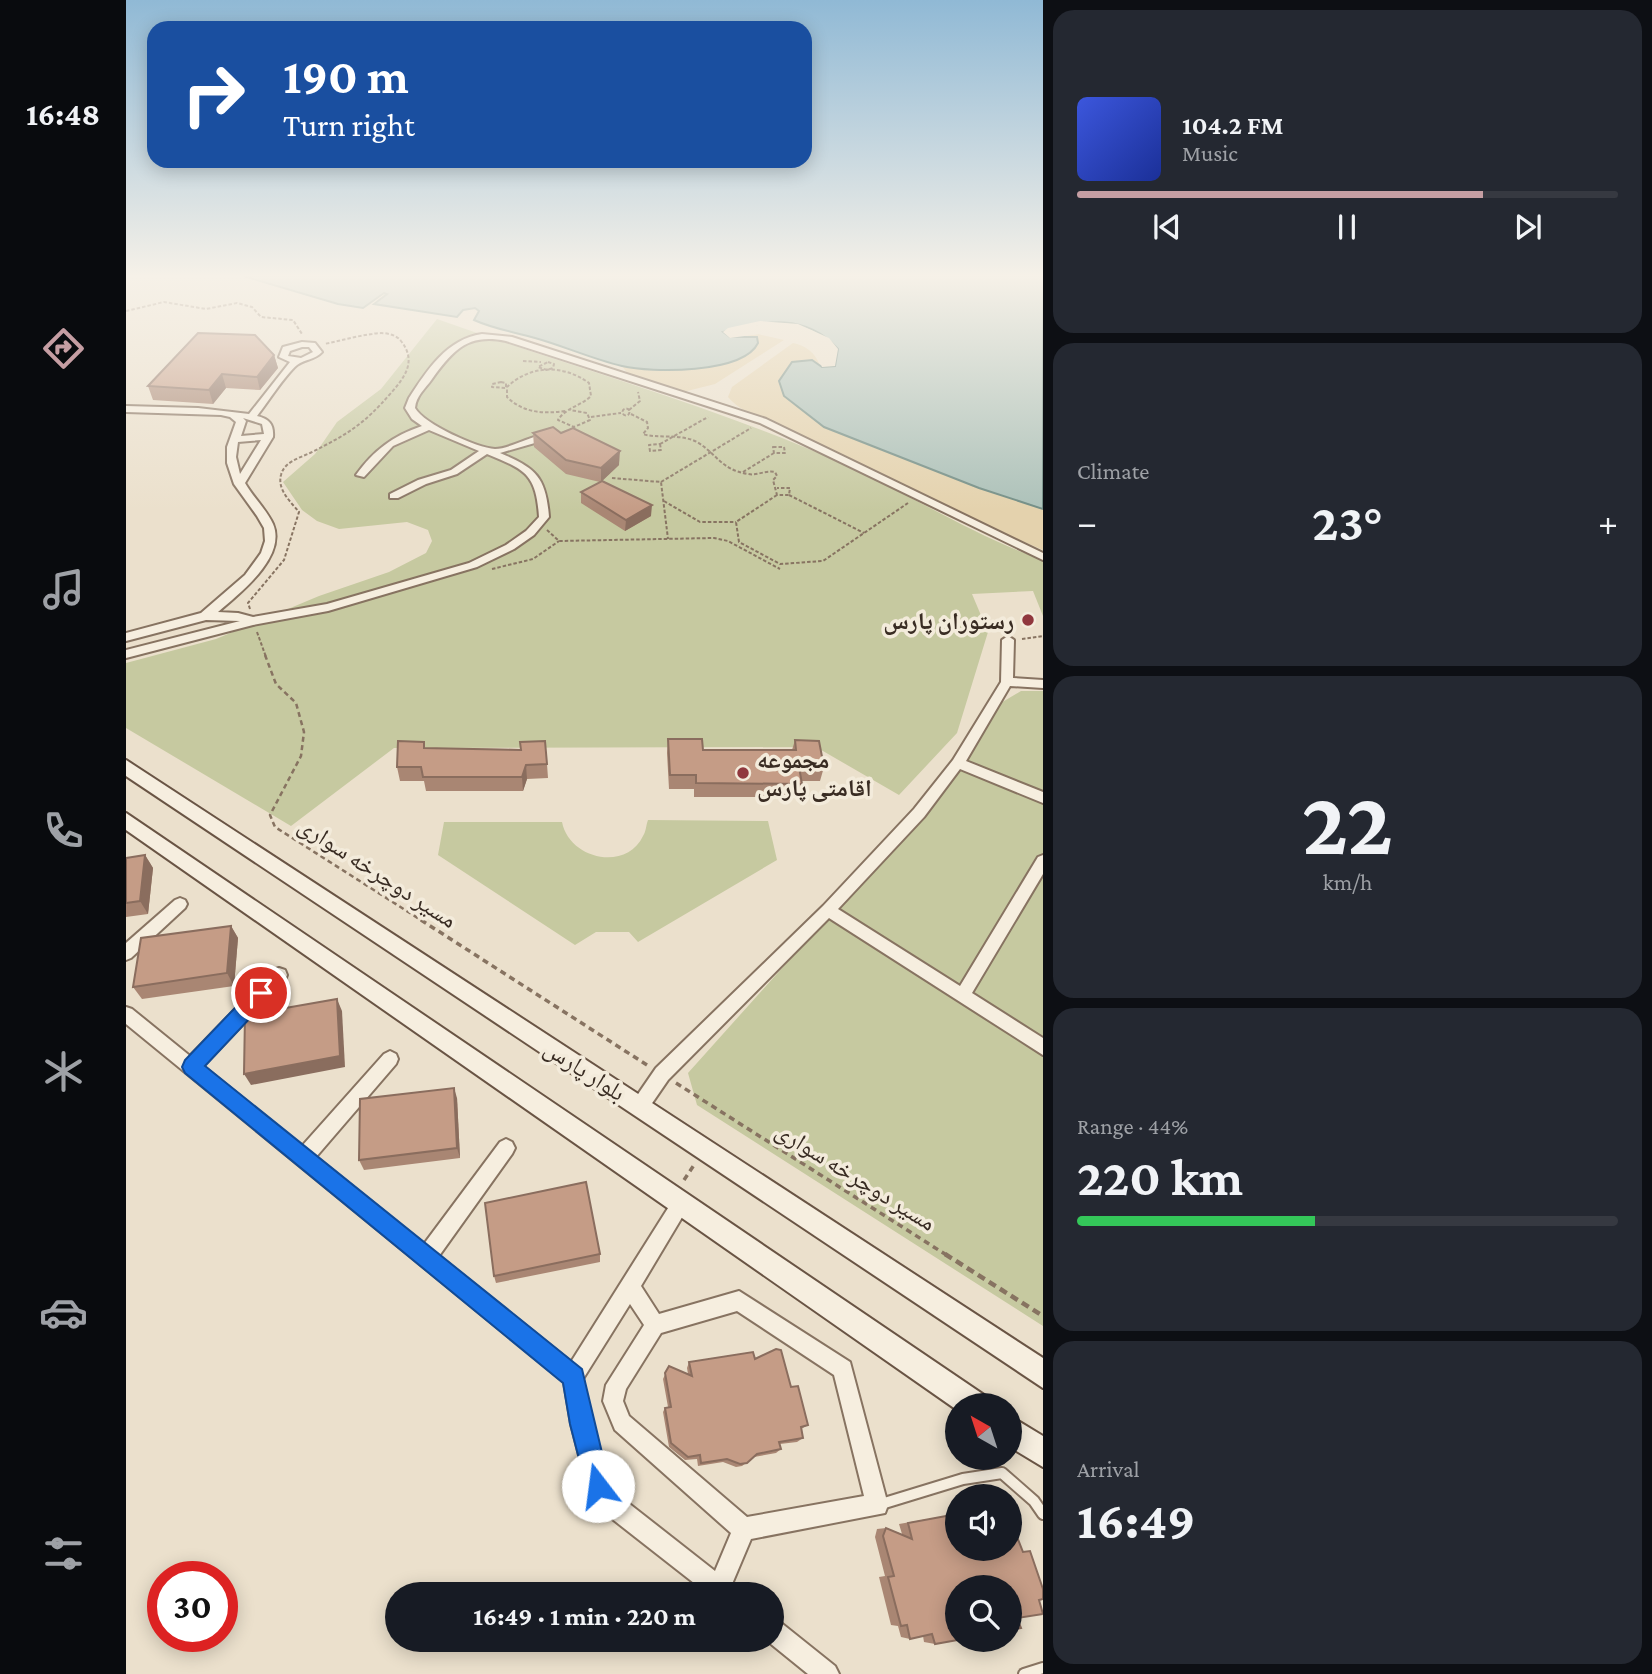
<!DOCTYPE html>
<meta charset="utf-8">
<style>
:root{--surface:#171b24;--page:#242831;--text:#f1f3f6;--muted:#9ea1a6;--line:#363941;--accent:#c59ea3}
body{margin:0;font-family:"Crimson Pro","Noto Naskh Arabic",serif;background:var(--page);color:var(--text);height:100vh;display:flex;flex-direction:column;font-size:26px;white-space:nowrap}
*{box-sizing:border-box;margin:0}
p{font-size:23px;color:var(--muted)}
.icon{flex:none;width:38px;height:38px;fill:none;stroke:currentColor;stroke-width:2;stroke-linecap:round;stroke-linejoin:round}
.map{position:relative;flex:1;overflow:hidden}
.panel{display:flex;flex-direction:column;gap:10px;padding:10px;background:#0d0f14;width:609px}
.panel>*{flex:none}
.banner{position:absolute;left:21px;top:21px;width:665px;height:147px;border-radius:21px;box-shadow:0 4px 18px #0003;background:#1a4fa0;color:#fff;overflow:hidden}
.needle{width:46px;rotate:321deg}
.buttons{position:absolute;left:819px;top:1393px;display:grid;gap:14px}
.buttons a{display:grid;place-items:center;width:77px;height:77px;border-radius:50%;background:var(--surface);box-shadow:0 4px 18px #0003;font-size:35px}
.speed{position:absolute;left:21px;top:1561px;display:flex;gap:14px;font-size:35px;font-weight:700;text-align:center}
.speed>*{display:grid;place-content:center;width:91px;height:91px;border-radius:50%;background:var(--surface);box-shadow:0 4px 18px #0003;line-height:1}
.speed .limit{border:10px solid #d22;background:#fff;color:#111}
.pin{position:absolute;display:grid;place-items:center;width:60px;height:60px;color:#fff;margin:-30px;border:4px solid #fff;border-radius:50%;box-shadow:0 2px 7px #0007}
.me{position:absolute;width:77px;margin:-38px;rotate:345deg;stroke-linejoin:round;filter:drop-shadow(0 0 5px #0008)}
.turn{display:flex;align-items:center;gap:24px;height:147px;padding:0 21px;font-size:32px}
.turn .icon{width:91px;height:91px;stroke-width:2.5}
.turn b{display:block;font-size:49px;line-height:60px}
.big{font-size:52px;font-weight:700;line-height:1.1}
.panel .widget{flex:1;display:flex;flex-direction:column;justify-content:center;gap:10px;min-width:0;padding:0 24px;border-radius:21px;background:var(--page)}
.panel .dial{align-items:center;gap:0}
.dial b{font-size:91px;line-height:1}
.song{display:flex;align-items:center;gap:21px}
.cover{width:84px;height:84px;border-radius:10px;background:linear-gradient(135deg,hsl(230 70% 55%),hsl(230 70% 35%))}
.played{height:7px;border-radius:4px;background:linear-gradient(90deg,var(--accent) 75%,var(--line) 75%)}
.keys{display:flex;justify-content:space-around;direction:ltr}
.heat{display:flex;justify-content:space-between;align-items:center;font-size:38px;direction:ltr}
.charge{height:10px;border-radius:5px;background:linear-gradient(90deg,#34c759 44%,var(--line) 0)}
.trip{position:absolute;left:259px;top:1582px;width:399px;height:70px;border-radius:35px;background:var(--surface);box-shadow:0 4px 18px #0003;font-weight:700;line-height:70px;text-align:center}
main{display:flex;flex:1;min-height:0}
.menu{display:flex;flex-direction:column;width:126px;justify-content:space-around;align-items:center;background:#090b0e;color:var(--muted)}
.menu .icon{width:49px;height:49px}
.menu .on{color:var(--accent)}
.menu b{font-size:32px;color:var(--text)}
.map>svg:first-child{display:block}
.green{fill:#c6c9a0}
.sand{fill:#e4d2ad}
.water{fill:#acc1b9;stroke:#738e86;stroke-width:2}
.pier{fill:#ebe0cc}
.lines{fill:none;stroke-linecap:round;stroke-linejoin:round}
.service-casing{stroke:#877361;stroke-width:14}
.minor-casing{stroke:#877361;stroke-width:4}
.secondary-casing{stroke:#695444;stroke-width:4}
.path-far3{stroke:#877361;stroke-width:2;stroke-dasharray:3.5 2;stroke-linecap:butt}
.path-far2{stroke:#877361;stroke-width:2.5;stroke-dasharray:5 3.5;stroke-linecap:butt}
.path-far1{stroke:#877361;stroke-width:3.5;stroke-dasharray:6 4.5;stroke-linecap:butt}
.path{stroke:#877361;stroke-width:4.5;stroke-dasharray:8 5;stroke-linecap:butt}
.service{stroke:#f6eedf;stroke-width:10}
.minor{fill:#f6eedf;fill-rule:evenodd}
.secondary{fill:#f6eedf;fill-rule:evenodd}
.wall{fill:#a98673}
.shaded-wall{fill:#8a6d5e}
.building{fill:#c59c86;stroke:#8a6d5e;stroke-width:2}
.route{fill:#1a73e8;stroke:#114b97;stroke-width:2}
.poi-dot{fill:#90373d;stroke:#f3ebdb;stroke-width:2.5}
.labels{text-anchor:middle;dominant-baseline:central;stroke-width:7;stroke-linejoin:round;paint-order:stroke}
.poi-label{font-size:24px;font-weight:bold;fill:#392c23;stroke:#f3ebdb;text-anchor:end}
.street-label{font-size:24px;fill:#392c23;stroke:#f3ebdb}
</style>
<main>
<nav class="menu">
<b>16:48</b>
<svg class="icon on" aria-label="directions" viewBox="0 0 24 24"><path d="M12 3l9 9-9 9-9-9zM9 14v-3h6M13 9l2 2-2 2"/></svg>
<svg class="icon" aria-label="music" viewBox="0 0 24 24"><path d="M9 18V5l10-2v13"/><circle cx="6" cy="18" r="3"/><circle cx="16" cy="16" r="3"/></svg>
<svg class="icon" aria-label="phone" viewBox="0 0 24 24"><path d="M5 4h4l2 5-3 2q2 4 5 5l2-3 5 2v4C11 20 4 13 5 4z"/></svg>
<svg class="icon" aria-label="climate" viewBox="0 0 24 24"><path d="M12 3v18M4 7l16 10M4 17L20 7"/></svg>
<svg class="icon" aria-label="car" viewBox="0 0 24 24"><path d="M5 17H2v-5l4-1 3-4h7l3 4 3 1v5h-3M9 17h6M6 11h13"/><circle cx="7" cy="17" r="2"/><circle cx="17" cy="17" r="2"/></svg>
<svg class="icon" aria-label="filters" viewBox="0 0 24 24"><path d="M4 7h16M4 17h16"/><circle cx="9" cy="7" r="2"/><circle cx="15" cy="17" r="2"/></svg>
</nav>
<div class="map">
<svg width="917" height="1674" viewBox="0 0 917 1674">
<rect width="100%" height="100%" fill="#ebe0cc"/>
<g class="green">
<path d="M 311,319 C 445,367 582,404 711,461 C 781,492 845,535 917,560 L 917,616 L 907,591 L 846,594 L 862,632 L 831,733 L 773,795 L 690,747 L 268,748 L 165,826 L 0,728 L 0,663 L 90,639 L 193,596 L 263,572 L 300,553 L 306,541 L 302,530 L 281,522 L 213,529 L 191,521 L 176,510 L 157,482 L 189,454 L 211,422 L 255,389 Z"/>
<polygon points="895,691 917,691 917,1326 571,1105 562,1073 838,765 873,704"/>
<path d="M 522,820 L 642,821 L 651,860 L 512,942 L 503,932 L 470,932 L 449,945 L 312,855 L 318,822 L 436,822 C 443,859 500,872 517,836 C 520,832 520,825 522,820 Z"/>
</g>
<g class="sand">
<path d="M 632,334 L 658,340 L 589,384 L 557,392 L 502,374 L 496,366 C 539,372 592,375 629,349 L 631,337 L 604,338 Z"/>
<path d="M 667,343 C 706,351 697,396 698,427 L 853,488 L 917,509 L 917,550 L 856,524 L 665,434 C 645,421 617,415 602,397 L 606,387 Z"/>
</g>
<path class="water" d="M 117,276 L 917,276 L 917,509 L 853,488 L 698,427 L 658,396 L 653,381 L 666,362 L 686,360 L 696,367 L 709,366 L 712,349 C 680,313 639,320 597,332 L 604,337 L 631,337 L 632,343 C 617,374 525,373 496,366 C 466,359 438,346 409,338 C 388,332 368,329 348,320 L 353,311 L 349,308 L 337,310 L 331,317 L 248,304 L 261,294 L 258,293 L 237,308 L 212,304 Z"/>
<polygon class="pier" points="634,321 672,324 703,338 712,349 709,366 696,367 694,361 697,364 706,363 709,350 701,341 672,327 634,325 603,332 605,334 631,333 633,334 604,338 597,332 602,328"/>
<g class="lines">
<g class="service-casing">
<g id="service">
<polyline points="752,1505 837,1479 876,1473 908,1501 917,1514"/>
<polyline points="898,1674 917,1668"/>
</g>
</g>
<g class="minor-casing">
<g id="minor">
<path d="M 356,334 L 386,337 L 640,419 L 917,553 L 917,560 L 634,423 L 380,341 C 342,333 327,350 306,379 C 299,389 290,396 289,408 C 298,424 351,448 369,449 C 385,449 408,433 426,434 L 426,438 L 374,453 C 410,468 420,477 423,517 L 408,535 L 388,549 L 351,567 L 202,611 L 127,625 L 0,658 L 0,650 L 114,621 L 80,620 L 0,641 L 0,633 L 75,613 L 119,575 L 135,553 L 139,541 L 138,528 L 131,516 L 108,484 L 101,463 L 101,447 L 110,422 L 104,417 L 95,415 L 0,412 L 0,406 L 72,408 L 123,414 L 164,362 L 153,357 L 157,347 L 176,342 L 189,343 L 196,352 C 189,360 179,359 171,365 C 159,375 142,402 131,416 C 143,419 148,424 147,437 L 119,483 C 127,497 140,509 147,524 C 161,557 114,593 92,612 L 112,613 L 127,617 L 201,604 L 343,563 L 380,545 L 400,531 L 413,517 C 410,473 399,470 361,454 L 331,474 L 300,484 L 272,498 L 264,498 L 264,494 L 292,480 L 325,470 L 353,451 L 303,430 L 267,446 L 238,477 L 230,475 C 248,450 267,436 296,426 L 286,419 L 279,408 L 283,398 C 301,370 321,339 356,334 ZM 176,347 L 183,347 L 187,352 L 175,358 L 162,356 L 164,351 ZM 117,418 L 136,424 L 138,434 L 115,436 L 120,421 ZM 135,440 L 114,474 L 110,457 L 112,442 Z"/>
<polygon points="882,636 888,640 887,678 917,680 917,688 884,686 840,761 917,792 917,803 834,769 798,817 712,909 834,986 912,857 917,855 917,874 846,993 917,1038 917,1055 703,918 542,1080 520,1112 514,1114 508,1112 505,1106 508,1100 530,1068 697,906 788,809 827,760 875,682 876,640"/>
<polygon points="54,898 59,900 61,904 59,908 5,958 0,960 0,943 49,900"/>
<path d="M 153,968 L 159,970 L 161,975 L 159,980 L 77,1066 L 176,1146 L 258,1054 L 264,1051 L 270,1054 L 272,1059 L 270,1064 L 190,1157 L 298,1244 L 374,1142 L 380,1139 L 386,1142 L 389,1148 L 386,1154 L 313,1256 L 445,1362 L 549,1197 L 555,1194 L 561,1197 L 564,1203 L 561,1209 L 515,1286 L 533,1314 L 613,1291 L 724,1362 L 762,1505 L 759,1513 L 625,1539 L 606,1584 L 611,1594 L 582,1594 L 485,1518 L 464,1494 L 461,1486 L 445,1424 L 438,1382 L 0,1024 L 0,1007 L 6,1009 L 64,1056 L 147,970 ZM 504,1304 L 518,1325 L 480,1385 L 477,1401 L 489,1430 L 605,1533 L 589,1571 L 501,1502 L 481,1480 L 465,1424 L 457,1379 ZM 611,1311 L 708,1375 L 738,1496 L 621,1517 L 503,1416 L 497,1401 L 500,1389 L 535,1333 Z"/>
<polygon points="646,1619 654,1622 709,1666 713,1674 682,1674 640,1640 646,1640"/>
</g>
</g>
<g class="secondary-casing">
<g id="secondary">
<polygon points="0,760 917,1358 917,1388 0,776"/>
<polygon points="0,813 858,1395 862,1405 831,1405 831,1410 0,830"/>
<polygon points="884,1416 917,1436 917,1467 884,1447"/>
</g>
</g>
<g class="path-far3">
<polyline points="0,311 38,302 80,309 111,303 126,307 135,317 167,320 176,334"/>
<polyline points="397,361 415,362"/>
<polygon points="422,362 428,364 427,368 421,370 412,367"/>
<polygon points="375,382 380,383 380,388 366,387 366,384"/>
<circle cx="500" cy="412" r="3.5"/>
<polyline points="503,410 514,401 512,392"/>
<path d="M 439,411 C 418,414 397,413 381,397 L 381,387 C 404,365 437,364 463,383 L 465,396 C 455,406 439,408 432,420 L 448,427 L 464,420 L 461,413 L 444,410"/>
<path d="M 505,414 L 521,422 L 522,428 L 517,434 C 530,439 554,433 571,442 C 590,453 595,470 622,474 C 631,476 639,470 649,472 L 651,476 L 647,480 L 651,495 L 663,495 L 664,488 L 651,488"/>
<polyline points="465,417 495,413"/>
<polyline points="534,444 582,417"/>
<polygon points="534,444 535,450 524,451 523,445"/>
<polygon points="647,447 658,447 659,453 648,453"/>
<polyline points="617,472 648,453"/>
<polyline points="486,478 535,482 542,539"/>
<polyline points="535,482 625,428"/>
<polyline points="651,495 610,522 613,542 654,564 697,561 782,503"/>
<polyline points="663,495 738,533"/>
<polyline points="538,501 574,522 610,522"/>
<polyline points="421,530 433,541 588,538 602,541 654,569"/>
<polyline points="366,569 407,559 433,541"/>
<path d="M 124,609 L 122,603 L 158,560 L 173,512 C 165,502 151,490 155,475 C 158,462 173,458 184,453 C 222,434 237,425 265,393 C 279,377 291,361 275,341 C 269,333 256,332 246,334 C 230,336 214,341 198,344"/>
<polyline points="131,632 140,657"/>
<polyline points="896,639 917,636"/>
</g>
<polyline class="path-far2" points="139,655 150,684 170,703 178,732 175,756 144,815 149,827 298,922"/>
<g class="path-far1">
<polyline points="295,920 521,1065"/>
<polyline points="550,1083 822,1256"/>
<polyline points="558,1180 568,1165"/>
</g>
<polyline class="path" points="819,1254 917,1316"/>
<use href="#service" class="service"/>
<use href="#minor" class="minor"/>
<use href="#secondary" class="secondary"/>
</g>
<g class="wall">
<polygon points="148,355 152,368 134,390 100,388 87,404 27,400 22,386"/>
<polygon points="407,433 435,433 493,465 476,481 525,516 499,531 455,503 455,492 474,482 440,474 408,447"/>
<polygon points="542,739 577,750 666,750 669,740 698,767 694,781 675,781 676,784 672,797 568,797 568,789 543,789 541,753"/>
<polygon points="394,742 421,764 422,778 401,779 397,791 300,791 298,781 274,781 271,767 299,748 394,749"/>
<polygon points="19,855 27,868 22,914 0,917 0,858"/>
<polygon points="105,926 112,938 108,986 16,999 7,987"/>
<polygon points="331,1098 334,1158 238,1170 233,1160"/>
<polygon points="474,1254 474,1262 370,1283 368,1276"/>
<polygon points="629,1359 665,1387 682,1425 675,1429 677,1438 671,1442 654,1444 655,1449 650,1453 628,1457 616,1466 610,1467 597,1462 572,1466 571,1459 559,1460 543,1447 537,1412 539,1408 542,1407 537,1379 543,1366 562,1374 561,1368 563,1362"/>
<polygon points="831,1514 896,1551 904,1551 913,1600 891,1618 831,1640 864,1640 852,1645 840,1643 832,1640 809,1644 798,1642 797,1636 784,1639 775,1637 772,1626 765,1625 753,1577 759,1576 749,1537 751,1529 760,1528 776,1534 773,1524"/>
</g>
<g class="shaded-wall">
<polygon points="148,355 152,368 134,390 131,377"/>
<polygon points="96,374 100,388 87,404 83,390"/>
<polygon points="494,451 493,465 475,482 475,468"/>
<polygon points="526,505 525,516 499,531 500,520"/>
<polygon points="400,765 401,779 397,791 396,777"/>
<polygon points="19,855 27,868 22,914 14,901"/>
<polygon points="105,926 112,938 108,986 101,973"/>
<polygon points="211,999 216,1011 219,1067 125,1085 118,1074"/>
<polygon points="328,1088 331,1098 334,1158 331,1148"/>
</g>
<g class="building">
<polygon points="72,333 129,335 148,355 131,377 96,374 83,390 22,386"/>
<polygon points="427,427 435,433 447,428 494,451 475,468 440,460 407,433"/>
<polygon points="476,481 526,505 500,520 455,492"/>
<polygon points="542,739 576,739 577,750 670,750 669,740 693,741 698,767 673,767 676,784 570,783 570,775 544,775"/>
<polygon points="272,741 298,742 298,748 395,750 394,742 419,741 421,764 400,765 396,777 297,777 295,767 271,767"/>
<polygon points="19,855 14,901 0,903 0,858"/>
<polygon points="105,926 101,973 7,987 15,938"/>
<polygon points="211,999 214,1056 118,1074 119,1015"/>
<polygon points="328,1088 331,1148 233,1160 234,1099"/>
<polygon points="460,1182 474,1254 368,1276 359,1203"/>
<polygon points="650,1349 655,1350 665,1387 672,1386 682,1425 675,1427 677,1438 653,1442 655,1449 631,1454 621,1463 614,1464 601,1459 575,1463 574,1455 562,1457 545,1443 539,1408 545,1407 539,1373 543,1366 566,1376 563,1362 627,1352 629,1359"/>
<polygon points="831,1514 831,1549 884,1549 884,1519 897,1552 904,1551 917,1589 917,1599 913,1600 917,1614 891,1618 895,1628 884,1630 884,1587 831,1587 832,1640 809,1644 806,1634 784,1639 781,1625 775,1626 762,1577 768,1576 757,1536 760,1528 786,1539 782,1523"/>
<polygon points="839,1640 864,1640 852,1645"/>
</g>
<linearGradient id="sky" x2="0" y2="1"><stop stop-color="#90b9d5"/><stop offset="0.54" stop-color="#f6f1e8"/><stop offset="1" stop-color="#f6f1e8" stop-opacity="0"/></linearGradient>
<rect width="917" height="511" fill="url(#sky)"/>
<polygon class="route" points="135,985 142,987 144,993 142,999 79,1066 456,1369 484,1486 481,1495 472,1498 463,1495 460,1486 444,1424 437,1383 59,1073 56,1067 59,1060 129,987"/>
<g class="poi-dot">
<circle cx="902" cy="620" r="7"/>
<circle cx="617" cy="773" r="7"/>
</g>
<g class="labels">
<g class="poi-label">
<text x="888" y="620">رستوران پارس</text>
<text x="631" y="759" text-anchor="start">مجموعه<tspan x="631" dy="28">اقامتی پارس</tspan></text>
</g>
<g class="street-label">
<text transform="translate(252 872) rotate(33)">مسیر دوچرخه سواری</text>
<text transform="translate(459 1070) rotate(33)">بلوار پارس</text>
<text transform="translate(730 1176) rotate(32)">مسیر دوچرخه سواری</text>
</g>
</g>
</svg>
<div class="buttons">
<a><svg class="needle" viewBox="-14 -14 28 28"><path d="M0-13l5 13h-10z" fill="#e53935"/><path d="M0 13l5-13h-10z" fill="#9ea1a6"/></svg></a>
<a><svg class="icon" aria-label="sound" viewBox="0 0 24 24"><path d="M4 9h4l5-4v14l-5-4H4zM17 9q2 3 0 6"/></svg></a>
<a><svg class="icon" aria-label="search" viewBox="0 0 24 24"><circle cx="10" cy="10" r="6"/><path d="M15 15l6 6"/></svg></a>
</div>
<div class="speed"><div class="limit">30</div></div>
<div class="pin" style="left:135px;top:993px;background:#d93025"><svg class="icon" aria-label="arrive" viewBox="0 0 24 24"><path d="M6 21V4h12l-3 4 3 4H6"/></svg></div>
<svg class="me" style="left:472px;top:1486px" viewBox="-20 -20 40 40"><circle r="19" fill="#fff"/><path d="M0-13L10 11 0 6-10 11z" fill="#1a73e8"/></svg>
<div class="trip">16:49 · 1 min · 220 m</div>
<div class="banner">
<div class="turn"><svg class="icon" aria-label="right" viewBox="0 0 24 24"><path d="M7 20v-9h11M14 6l5 5-5 5"/></svg><div><b>190 m</b>Turn right</div></div>
</div>
</div>
<section class="panel">
<div class="widget">
<div class="song"><i class="cover"></i><div><b>104.2 FM</b><p>Music</p></div></div>
<div class="played"></div>
<div class="keys"><svg class="icon" aria-label="previous" viewBox="0 0 24 24"><path d="M18 5L8 12l10 7zM5 5v14"/></svg><svg class="icon" aria-label="pause" viewBox="0 0 24 24"><path d="M8 5v14M16 5v14"/></svg><svg class="icon" aria-label="next" viewBox="0 0 24 24"><path d="M6 5l10 7-10 7zM19 5v14"/></svg></div>
</div>
<div class="widget"><p>Climate</p>
<div class="heat"><a>−</a><b class="big">23°</b><a>+</a></div>
</div>
<div class="widget dial"><b>22</b><p>km/h</p></div>
<div class="widget"><p>Range · 44%</p><b class="big">220 km</b><div class="charge"></div></div>
<div class="widget"><p>Arrival</p><b class="big">16:49</b></div>
</section>
</main>
